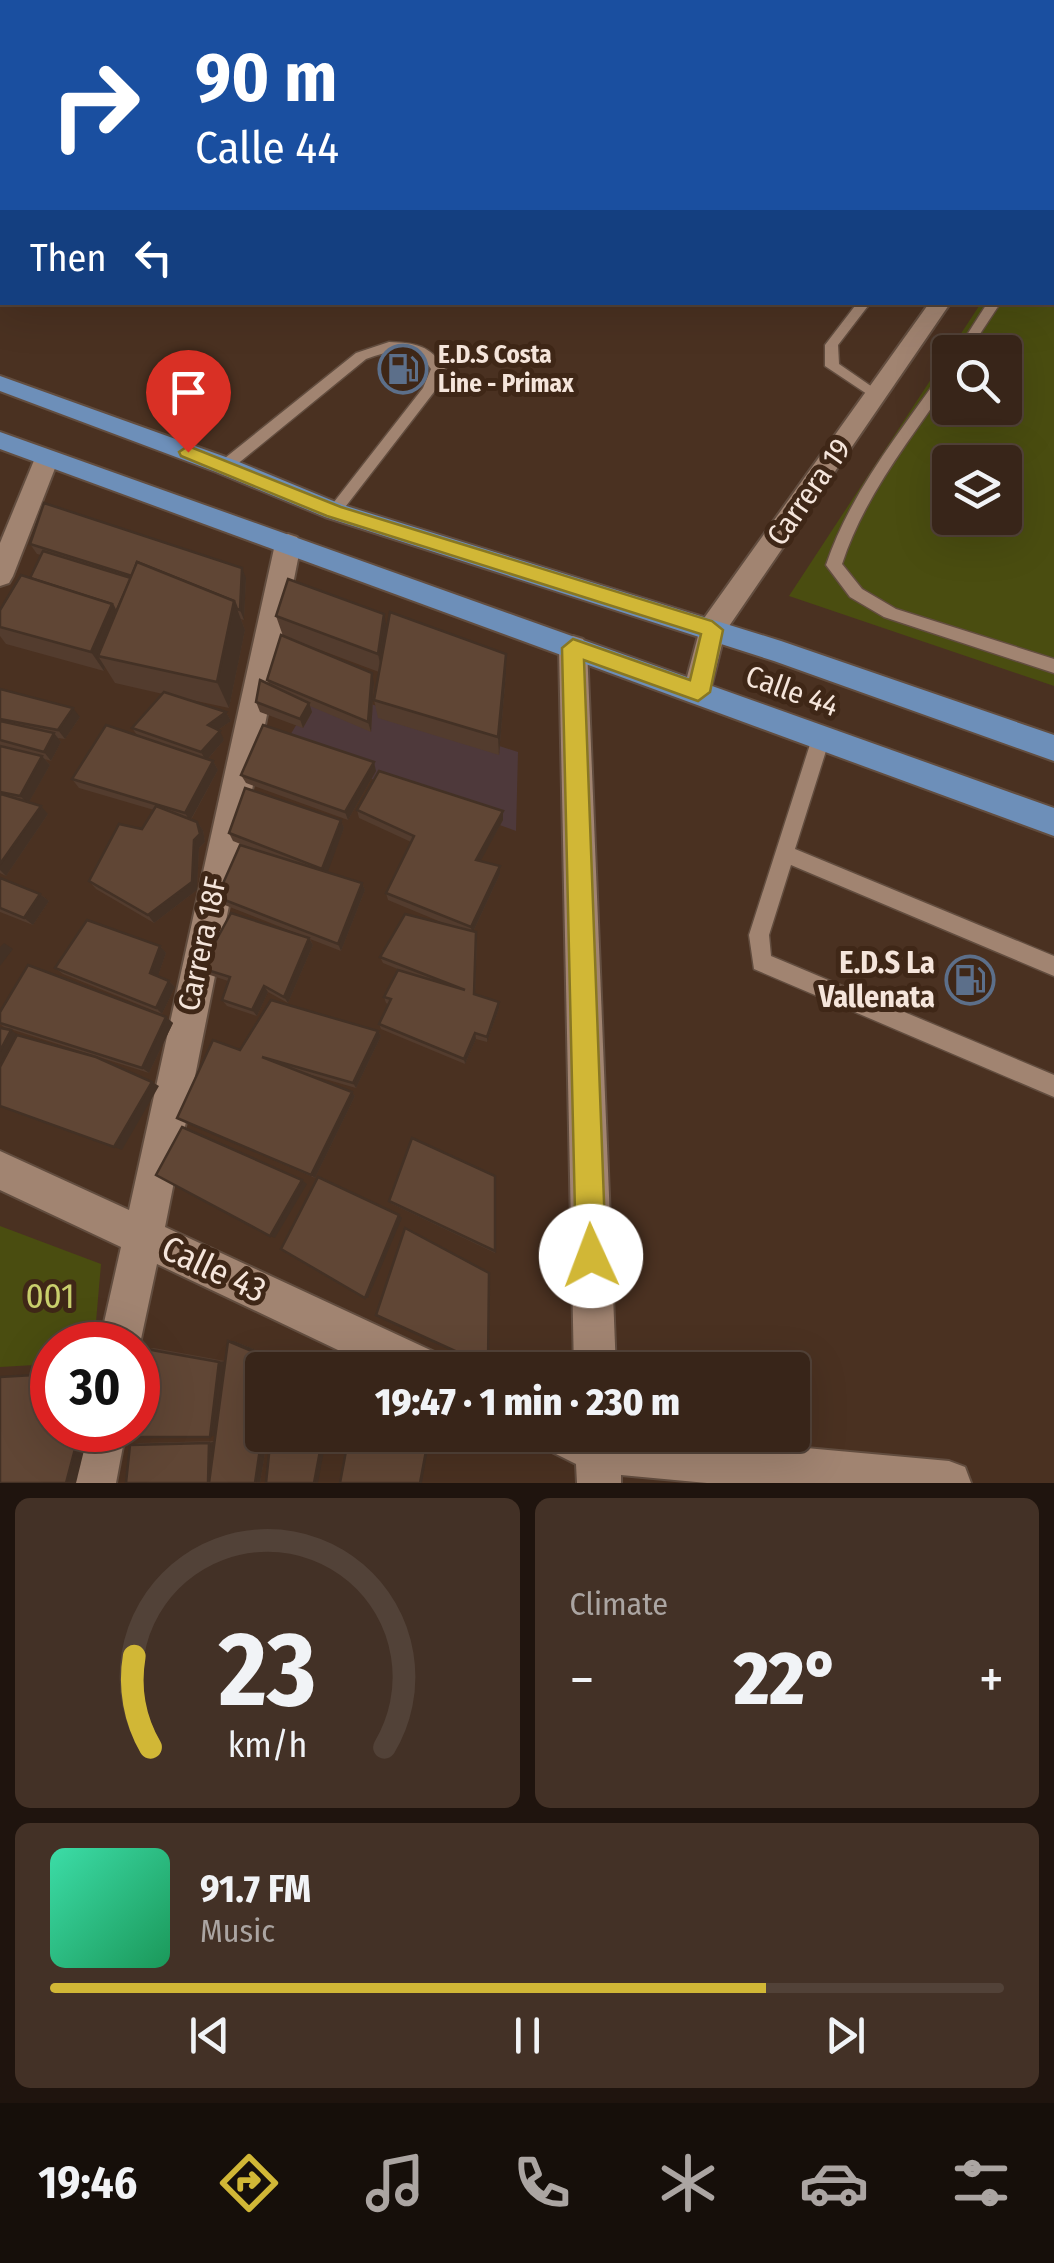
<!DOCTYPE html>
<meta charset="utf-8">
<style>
:root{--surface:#382519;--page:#433126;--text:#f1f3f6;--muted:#aba5a2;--line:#524238;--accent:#d1b736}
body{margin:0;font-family:"Fira Sans Condensed",sans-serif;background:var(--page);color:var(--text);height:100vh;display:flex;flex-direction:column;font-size:38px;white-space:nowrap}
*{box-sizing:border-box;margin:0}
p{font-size:32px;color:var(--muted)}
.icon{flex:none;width:55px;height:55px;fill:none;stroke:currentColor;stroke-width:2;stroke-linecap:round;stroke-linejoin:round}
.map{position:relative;height:1483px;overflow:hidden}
.sheet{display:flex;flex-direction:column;gap:15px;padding:15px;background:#1f140e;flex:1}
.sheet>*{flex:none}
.banner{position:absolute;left:0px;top:0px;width:1055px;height:305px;box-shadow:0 10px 40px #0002,0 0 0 2px var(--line);background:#1a4fa0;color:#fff;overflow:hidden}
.controls{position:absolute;left:932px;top:335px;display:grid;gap:20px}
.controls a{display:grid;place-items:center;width:90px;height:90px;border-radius:10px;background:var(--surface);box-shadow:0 10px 40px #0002,0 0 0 2px var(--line);font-size:50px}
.speed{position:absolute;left:30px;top:1322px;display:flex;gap:20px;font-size:50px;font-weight:700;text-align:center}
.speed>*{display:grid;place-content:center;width:130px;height:130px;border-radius:50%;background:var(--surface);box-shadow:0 10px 40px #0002,0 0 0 2px var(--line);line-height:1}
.speed .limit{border:15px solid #d22;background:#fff;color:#111}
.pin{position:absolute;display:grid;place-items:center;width:85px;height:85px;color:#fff;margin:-102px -42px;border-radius:50% 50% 50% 0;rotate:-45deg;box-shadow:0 0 10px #0007}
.pin .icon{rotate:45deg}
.me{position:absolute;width:110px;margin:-55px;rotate:358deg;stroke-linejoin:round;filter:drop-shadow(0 0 8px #0008)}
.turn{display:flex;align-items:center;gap:35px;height:210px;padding:0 30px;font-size:45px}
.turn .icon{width:130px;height:130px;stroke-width:2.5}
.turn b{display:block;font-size:70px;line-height:85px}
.then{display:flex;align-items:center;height:95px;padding:0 30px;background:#0003;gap:20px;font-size:38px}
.big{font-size:75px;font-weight:800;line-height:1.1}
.sheet .tile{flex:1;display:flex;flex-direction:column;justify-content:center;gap:15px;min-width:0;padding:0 35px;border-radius:15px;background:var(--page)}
.sheet .dial{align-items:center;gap:0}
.dial svg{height:260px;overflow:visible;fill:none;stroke:var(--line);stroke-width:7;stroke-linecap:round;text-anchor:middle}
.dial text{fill:var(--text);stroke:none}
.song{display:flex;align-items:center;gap:30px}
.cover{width:120px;height:120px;border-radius:15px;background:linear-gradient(135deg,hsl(160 70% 55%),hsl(150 70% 35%))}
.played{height:10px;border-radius:5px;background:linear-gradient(90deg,var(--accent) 75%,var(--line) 75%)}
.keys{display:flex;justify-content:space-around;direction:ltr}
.heat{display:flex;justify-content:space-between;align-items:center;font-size:55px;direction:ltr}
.sheet .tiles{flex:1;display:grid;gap:15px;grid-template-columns:1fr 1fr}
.tile:last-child{grid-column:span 2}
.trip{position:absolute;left:245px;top:1352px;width:565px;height:100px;border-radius:10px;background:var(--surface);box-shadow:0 10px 40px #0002,0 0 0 2px var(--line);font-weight:800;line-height:100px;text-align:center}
.menu{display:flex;height:160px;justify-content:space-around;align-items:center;background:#160f0a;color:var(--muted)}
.menu .icon{width:70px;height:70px}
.menu .on{color:var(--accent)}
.menu b{font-size:45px;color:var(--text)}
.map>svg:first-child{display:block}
.commercial{fill:#4e393b}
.green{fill:#4a4d10;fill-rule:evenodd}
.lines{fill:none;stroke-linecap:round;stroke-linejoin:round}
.lane-casing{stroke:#624d3f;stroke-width:3}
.street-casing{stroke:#624d3f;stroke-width:4}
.primary-casing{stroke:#624d3f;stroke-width:4}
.lane{fill:#a18471;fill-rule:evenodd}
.street{fill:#a18471;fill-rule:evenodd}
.primary{fill:#6d8fb9;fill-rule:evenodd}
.wall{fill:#533c2e}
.shaded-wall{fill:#433125}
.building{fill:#604635;stroke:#433125;stroke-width:2.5}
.route{fill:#d1b736;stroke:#887723;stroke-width:2.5}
.labels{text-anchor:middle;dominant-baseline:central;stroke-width:10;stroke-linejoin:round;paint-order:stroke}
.far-poi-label{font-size:25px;font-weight:bold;fill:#f5e5db;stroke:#3f2717;text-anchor:start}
.street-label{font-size:30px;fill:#f5e5db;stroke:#3f2717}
.poi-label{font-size:30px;font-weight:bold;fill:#f5e5db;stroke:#3f2717;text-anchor:end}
.near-street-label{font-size:35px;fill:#f5e5db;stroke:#3f2717}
.near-park-label{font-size:35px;fill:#c9cf6c;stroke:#3f2717}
</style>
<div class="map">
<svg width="1054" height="1483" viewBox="0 0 1054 1483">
<rect width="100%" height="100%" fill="#4a3121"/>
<polygon class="commercial" points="319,687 518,752 516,831 283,747"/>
<g class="green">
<path d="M 1054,192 L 1054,686 L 789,596 L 981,303 L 1052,302 ZM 950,352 L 1005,352 L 1005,408 L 950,408 ZM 950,462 L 1005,462 L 1005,518 L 950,518 Z"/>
<polygon points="0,1226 101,1264 94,1345 52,1345 52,1364 0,1367"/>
</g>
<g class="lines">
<g class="lane-casing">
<g id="lane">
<polygon points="237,0 247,0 247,2 238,2"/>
<polygon points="1052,65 1054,65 1052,73"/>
<polygon points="0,100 2,100 2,107 0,108"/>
<rect x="0" y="144" width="2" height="8"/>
<polygon points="1052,210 1054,210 1052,219"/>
<polygon points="858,302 871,302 838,345 839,364 881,393 883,396 876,400 825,366 825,345"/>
<polygon points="988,302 1001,302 968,352 956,352"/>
<path d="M 389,342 C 416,343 430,345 445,369 L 434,392 L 339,515 L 334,516 L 327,511 L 423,388 L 431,369 C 416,344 390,350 366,359 L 230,470 L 220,470 L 220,462 L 356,353 Z"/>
<path d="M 950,367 L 950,381 C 910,440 864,496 842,564 L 862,589 L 896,609 L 1054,659 L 1054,673 L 884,617 L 850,597 L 826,565 C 851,491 901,431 945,368 Z"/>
<polygon points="822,728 828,730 831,735 795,849 1054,956 1054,976 791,865 769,935 771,956 1054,1075 1054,1097 754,969 749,935 813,735 816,730"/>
</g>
</g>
<g class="street-casing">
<g id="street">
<polygon points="776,0 806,0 808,2 778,2"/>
<polygon points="927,0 943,0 943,2 928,2"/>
<rect x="1052" y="39" width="2" height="10"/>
<polygon points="1054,136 1054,148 1052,148 1052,136"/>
<polygon points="930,302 951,302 725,632 708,700 698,704 688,700 683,692 702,621"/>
<polygon points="47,450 59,458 13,576 9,583 0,586 0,543 35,458"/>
<polygon points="288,534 297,537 301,544 165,1227 441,1355 447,1370 380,1370 157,1264 138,1353 138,1345 99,1345 121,1247 0,1190 0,1151 129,1210 275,544 279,537"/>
<polygon points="573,636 583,639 587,647 616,1370 574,1370 559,647 563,639"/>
<polygon points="82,1430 126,1430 116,1483 72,1483"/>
<polygon points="541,1435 663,1435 949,1461 965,1467 971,1483 707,1483 621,1475 621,1483 577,1483 576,1464 548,1450"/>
</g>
</g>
<g class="primary-casing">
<g id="primary">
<polygon points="0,376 234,460 343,505 781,641 1054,735 1054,761 774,661 325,517 216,472 0,391"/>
<polygon points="0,432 1054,808 1054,836 0,449"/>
</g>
</g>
<use href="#lane" class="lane"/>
<use href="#street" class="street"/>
<use href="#primary" class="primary"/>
</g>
<g class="wall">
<polygon points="30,544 246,578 244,620 241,619 245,630 229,708 187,699 226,712 231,721 218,730 224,740 208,759 213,761 218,770 191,820 197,822 203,830 205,842 199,848 197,890 154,923 96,889 89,881 142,829 154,810 79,788 72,779 137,735 132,728 163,694 115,683 105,667 104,671 6,644 0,636 0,610 30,578 41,555 37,554"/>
<polygon points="276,616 387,628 506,654 506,673 499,755 378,718 374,700 379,672 283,636"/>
<polygon points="267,680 374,683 371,732 310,706 312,712 303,728 260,712 256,702 269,684"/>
<polygon points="0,689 80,717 65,739 58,738 61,742 51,761 45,759 50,765 29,802 48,814 6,876 0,873"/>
<polygon points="376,771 348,820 246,783 241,775"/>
<polygon points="357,810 503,820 480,861 500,866 500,874 473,932 476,932 477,939 475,995 499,1008 487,1042 476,1039 465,1064 381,1029 379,1024 388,1004 386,1003 384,997 405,972 383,963 380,957 453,927 388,900 386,893 411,842 359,818"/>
<polygon points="341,820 344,828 327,872 362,883 365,890 341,951 310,939 313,945 288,1003 268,992 257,1016 227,1006 222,1000 228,981 207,974 201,968 296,933 222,904 217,897 258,851 233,841 229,833"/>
<polygon points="0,878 40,894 49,901 33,925 0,912"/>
<polygon points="160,946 166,953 158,976 169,981 175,987 162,1014 63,974 55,968"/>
<polygon points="0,1012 166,1017 173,1023 149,1073 4,1027 0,1024"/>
<polygon points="378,1031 381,1036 356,1088 301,1072 352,1092 355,1096 315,1178 177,1118 240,1050"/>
<polygon points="495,1176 495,1253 392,1204 389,1201"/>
<polygon points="228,1341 234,1341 280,1360 262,1435 268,1435 260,1483 130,1445 139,1443 214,1441 215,1436 146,1349 154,1348 225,1361"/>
</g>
<g class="shaded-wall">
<polygon points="242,568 246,578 244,620 240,610"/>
<polygon points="234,601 245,630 229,708 217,682"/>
<polygon points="112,604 123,624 98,656 105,667 104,671 91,652"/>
<polygon points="384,614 388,633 382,673 378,654"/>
<polygon points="506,654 506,673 499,755 498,737"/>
<polygon points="372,673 374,683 371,732 368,722"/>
<polygon points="309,703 312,712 303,728 300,719"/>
<polygon points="73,708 80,717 65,739 58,730"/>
<polygon points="226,712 231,721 212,734 208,725"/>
<polygon points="220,731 224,740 206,761 201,752"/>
<polygon points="54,733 61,742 51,761 44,752"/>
<polygon points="42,756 50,765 28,804 20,796"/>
<polygon points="213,761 218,770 190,821 185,813"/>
<polygon points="374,762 376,771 348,820 345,812"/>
<polygon points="41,806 48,814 6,876 0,870 0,864"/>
<polygon points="503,811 503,820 477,868 476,860"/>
<polygon points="341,820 344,828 326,877 322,869"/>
<polygon points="197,822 203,830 205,842 199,848 197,890 154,923 148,915 194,840"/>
<polygon points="500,866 500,874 472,934 471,927"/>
<polygon points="362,883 365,890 341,951 338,944"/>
<polygon points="40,894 49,901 33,925 24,918"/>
<polygon points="309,938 313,945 288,1003 284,997"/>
<polygon points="4,943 13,949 0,966 0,947"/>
<polygon points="160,946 166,953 157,979 150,973"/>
<polygon points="169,981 175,987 162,1014 156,1008"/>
<polygon points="264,986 268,992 257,1016 252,1010"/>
<polygon points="499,1002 499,1008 487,1042 487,1037"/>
<polygon points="166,1017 173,1023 149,1073 142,1068"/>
<polygon points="11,1030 20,1036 0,1075 0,1051"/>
<polygon points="378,1031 381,1036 356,1088 353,1083"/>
<polygon points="475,1033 476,1039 465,1064 464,1059"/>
<polygon points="152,1082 159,1086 122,1150 114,1147"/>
<polygon points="352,1092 355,1096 315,1178 311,1175"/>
<polygon points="302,1180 307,1184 275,1238 270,1236"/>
<polygon points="399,1215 402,1218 368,1298 365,1298"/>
<polygon points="228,1341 234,1341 280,1360 278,1370 273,1370"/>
<polygon points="286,1354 332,1370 326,1370 281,1355"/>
<polygon points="226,1361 216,1435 210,1437 219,1362"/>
<polygon points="80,1430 89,1430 76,1483 66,1483"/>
<polygon points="262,1435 268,1435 260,1483 255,1483"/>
<polygon points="323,1435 327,1435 318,1483 314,1483"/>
<polygon points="401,1435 407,1435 428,1448 422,1483 420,1483"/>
<polygon points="216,1441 208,1483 209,1443"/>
</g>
<g class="building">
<polygon points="44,503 242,568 240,610 237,609 234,601 137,562 132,576 30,544"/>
<polygon points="43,551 131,578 116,612 112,604 30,578"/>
<polygon points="137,562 234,601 217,682 98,656"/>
<polygon points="21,575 112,604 91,652 0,627 0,610"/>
<polygon points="288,579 384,614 378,654 276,616"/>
<polygon points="390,612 506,654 498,737 374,700"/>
<polygon points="281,635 372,673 368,722 267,680"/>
<polygon points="260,680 309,703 300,719 256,702"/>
<polygon points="0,689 73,708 58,730 0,719"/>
<polygon points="164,692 226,712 208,725 220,731 201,752 132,728"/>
<polygon points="0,721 54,733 44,752 0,740"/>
<polygon points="106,725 213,761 185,813 72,779"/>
<polygon points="263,725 374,762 345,812 241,775"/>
<polygon points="0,746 42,756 20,796 0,792"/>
<polygon points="379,771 503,811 476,860 500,866 471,927 386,893 414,836 357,810"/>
<polygon points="245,788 341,820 322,869 229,833"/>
<polygon points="1,794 41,806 0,864 0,796"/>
<polygon points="156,806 197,822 200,834 194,840 192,882 148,915 89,881 119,824 142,829"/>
<polygon points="240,845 362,883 338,944 217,897"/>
<polygon points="0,878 40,894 24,918 0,908"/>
<polygon points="231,913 309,938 284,997 264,986 252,1010 222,1000 230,977 201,968"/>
<polygon points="405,914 476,932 474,994 499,1002 487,1037 475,1033 464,1059 379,1024 391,999 384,997 398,970 465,990 380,957"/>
<polygon points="87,920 160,946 150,973 169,981 156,1008 55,968"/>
<polygon points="28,965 166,1017 142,1068 0,1023 0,1012"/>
<polygon points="271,1000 378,1031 353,1083 262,1057 352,1092 311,1175 177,1118 213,1040 240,1050"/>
<polygon points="0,1028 11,1030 0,1051"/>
<polygon points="17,1035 96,1057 152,1082 114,1147 0,1106 0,1067"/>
<polygon points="182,1127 302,1180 270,1236 156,1175"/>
<polygon points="412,1138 495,1176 495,1251 389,1201"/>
<polygon points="318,1177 399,1215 365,1298 281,1249"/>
<polygon points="405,1228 489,1273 488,1366 376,1315"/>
<polygon points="228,1341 275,1361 273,1370 262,1370 262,1435 255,1483 209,1483"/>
<polygon points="146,1349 219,1362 210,1437 131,1437 132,1430 138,1430 138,1400"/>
<polygon points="281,1355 326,1370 279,1370"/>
<polygon points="52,1374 52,1430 80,1430 66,1483 0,1483 0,1377"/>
<polygon points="271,1435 323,1435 314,1483 266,1483"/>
<polygon points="349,1435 401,1435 426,1451 420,1483 340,1483"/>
<polygon points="209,1443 208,1483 126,1483 130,1445"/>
</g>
<polygon class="route" points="188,446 341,507 712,621 723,630 710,692 698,701 584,660 606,1256 602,1267 591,1271 581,1267 576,1256 562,648 573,639 690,680 701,634 327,516 181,456 179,452"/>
<defs>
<g id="fuel-ring" transform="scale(2.5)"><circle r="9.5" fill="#3f2717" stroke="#5c6f8a" stroke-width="1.5"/><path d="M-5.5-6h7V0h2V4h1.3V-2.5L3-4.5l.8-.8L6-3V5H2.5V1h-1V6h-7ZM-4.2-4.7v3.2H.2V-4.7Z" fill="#5c6f8a"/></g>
</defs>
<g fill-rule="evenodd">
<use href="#fuel-ring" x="403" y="369"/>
<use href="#fuel-ring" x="970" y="980"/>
</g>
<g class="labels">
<g class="far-poi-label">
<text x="438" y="355">E.D.S Costa<tspan x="438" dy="29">Line - Primax</tspan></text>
</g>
<g class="street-label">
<text transform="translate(809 492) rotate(-55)">Carrera 19</text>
<text transform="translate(792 691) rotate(20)">Calle 44</text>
<text transform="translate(202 944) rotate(-78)">Carrera 18F</text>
</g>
<g class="poi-label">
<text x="935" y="963">E.D.S La<tspan x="935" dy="34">Vallenata</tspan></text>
</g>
<g class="near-street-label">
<text transform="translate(214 1269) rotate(25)">Calle 43</text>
</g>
<g class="near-park-label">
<text x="50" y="1296">001</text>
</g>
</g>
</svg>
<div class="controls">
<a><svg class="icon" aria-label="search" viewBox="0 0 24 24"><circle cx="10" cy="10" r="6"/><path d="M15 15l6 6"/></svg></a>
<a><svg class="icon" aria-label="layers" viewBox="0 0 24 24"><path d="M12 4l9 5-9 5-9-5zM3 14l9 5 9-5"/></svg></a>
</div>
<div class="speed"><div class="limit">30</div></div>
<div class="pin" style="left:188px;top:452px;background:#d93025"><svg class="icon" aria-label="arrive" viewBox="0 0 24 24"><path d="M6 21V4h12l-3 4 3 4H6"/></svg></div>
<svg class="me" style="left:591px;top:1256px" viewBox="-20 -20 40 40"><circle r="19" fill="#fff"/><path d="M0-13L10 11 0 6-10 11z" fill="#d1b736"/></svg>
<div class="trip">19:47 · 1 min · 230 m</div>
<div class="banner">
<div class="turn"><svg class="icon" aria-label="right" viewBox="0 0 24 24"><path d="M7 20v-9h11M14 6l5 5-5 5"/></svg><div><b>90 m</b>Calle 44</div></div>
<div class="then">Then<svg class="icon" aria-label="left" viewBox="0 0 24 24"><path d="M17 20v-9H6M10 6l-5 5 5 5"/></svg></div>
</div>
</div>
<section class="sheet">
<div class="tiles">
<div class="tile dial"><svg viewBox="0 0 100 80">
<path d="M14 69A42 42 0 1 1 86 69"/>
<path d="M14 69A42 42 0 0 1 9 41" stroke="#d1b736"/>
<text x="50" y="56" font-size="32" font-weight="700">23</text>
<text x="50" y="72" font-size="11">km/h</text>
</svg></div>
<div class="tile"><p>Climate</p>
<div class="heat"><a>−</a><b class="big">22°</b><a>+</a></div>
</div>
<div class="tile">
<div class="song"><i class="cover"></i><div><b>91.7 FM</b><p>Music</p></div></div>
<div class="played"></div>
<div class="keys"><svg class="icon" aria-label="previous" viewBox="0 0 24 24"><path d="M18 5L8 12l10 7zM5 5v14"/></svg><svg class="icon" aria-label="pause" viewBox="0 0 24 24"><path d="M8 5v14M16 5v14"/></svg><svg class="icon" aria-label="next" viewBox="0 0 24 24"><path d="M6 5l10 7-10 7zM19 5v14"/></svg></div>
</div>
</div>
</section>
<nav class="menu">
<b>19:46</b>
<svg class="icon on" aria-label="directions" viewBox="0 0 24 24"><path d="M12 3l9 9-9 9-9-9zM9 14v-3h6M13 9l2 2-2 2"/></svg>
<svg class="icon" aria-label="music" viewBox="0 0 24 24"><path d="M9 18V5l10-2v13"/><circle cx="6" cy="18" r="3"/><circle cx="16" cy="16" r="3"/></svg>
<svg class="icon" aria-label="phone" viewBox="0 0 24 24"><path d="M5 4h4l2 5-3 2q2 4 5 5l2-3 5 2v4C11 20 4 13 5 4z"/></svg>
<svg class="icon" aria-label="climate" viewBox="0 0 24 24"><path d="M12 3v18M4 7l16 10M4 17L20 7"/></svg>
<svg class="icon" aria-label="car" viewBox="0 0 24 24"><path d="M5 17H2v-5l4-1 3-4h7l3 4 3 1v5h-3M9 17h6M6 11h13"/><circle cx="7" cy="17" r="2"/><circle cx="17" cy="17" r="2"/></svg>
<svg class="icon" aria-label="filters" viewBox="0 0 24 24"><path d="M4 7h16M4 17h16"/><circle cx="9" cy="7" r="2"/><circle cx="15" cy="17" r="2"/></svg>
</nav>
